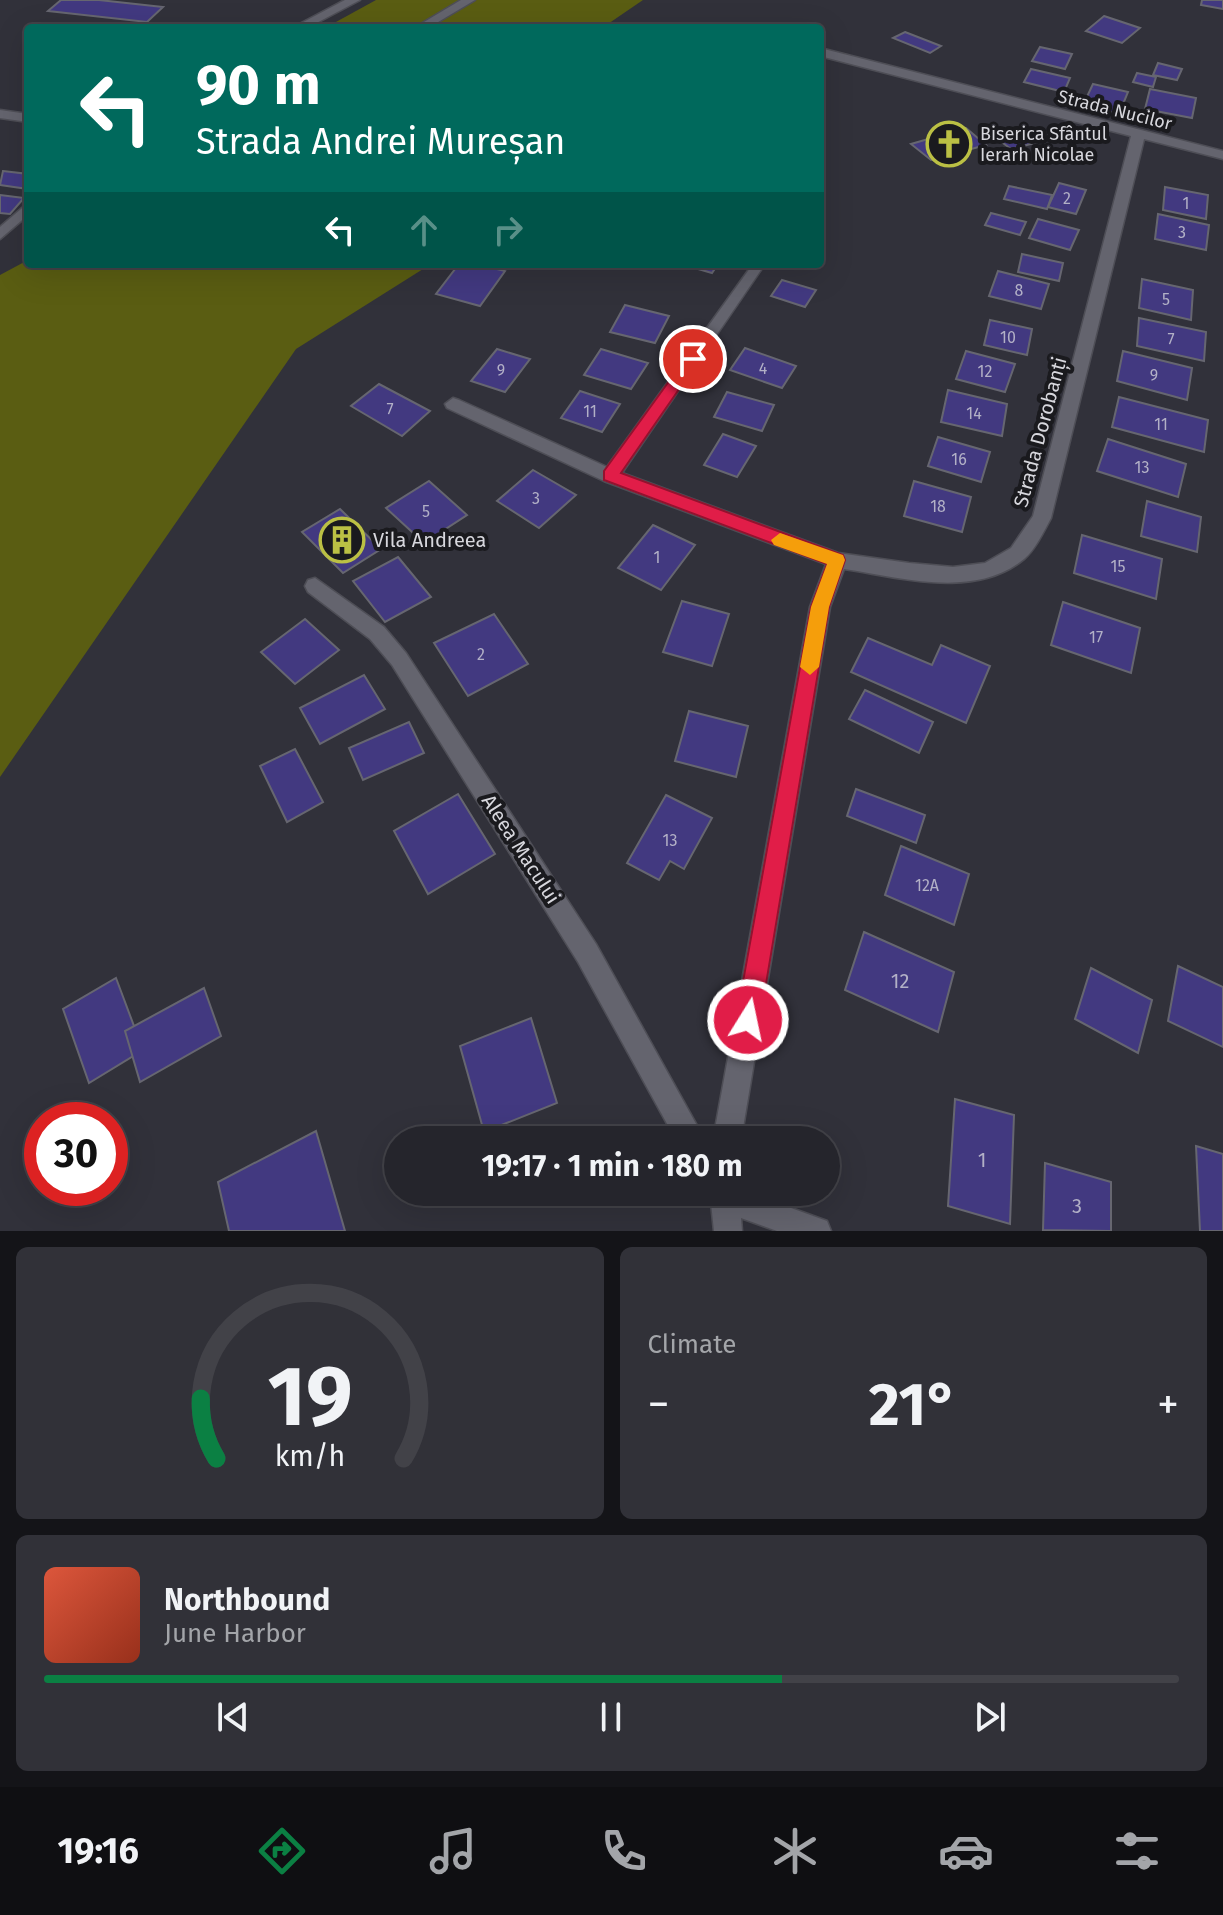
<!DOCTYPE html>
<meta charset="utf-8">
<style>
:root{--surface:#25252c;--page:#313138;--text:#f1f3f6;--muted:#a3a5a9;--line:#424248;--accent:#0b8043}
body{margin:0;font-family:"Fira Sans",sans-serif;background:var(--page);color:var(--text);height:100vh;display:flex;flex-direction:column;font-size:30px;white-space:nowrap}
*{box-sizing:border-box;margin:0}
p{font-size:26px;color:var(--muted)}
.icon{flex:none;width:44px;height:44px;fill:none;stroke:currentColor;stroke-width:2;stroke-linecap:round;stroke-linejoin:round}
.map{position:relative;height:1231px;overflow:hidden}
.sheet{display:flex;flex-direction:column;gap:16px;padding:16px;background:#141418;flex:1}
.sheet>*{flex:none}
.guide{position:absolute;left:24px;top:24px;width:800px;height:244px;border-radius:8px;box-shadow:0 8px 32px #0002,0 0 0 2px var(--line);background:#00695c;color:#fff;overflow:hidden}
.speed{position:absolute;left:24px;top:1102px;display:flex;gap:16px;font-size:40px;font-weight:700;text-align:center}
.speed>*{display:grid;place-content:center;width:104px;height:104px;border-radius:50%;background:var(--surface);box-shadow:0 8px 32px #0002,0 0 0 2px var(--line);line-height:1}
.speed .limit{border:12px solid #d22;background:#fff;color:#111}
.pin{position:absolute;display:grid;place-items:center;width:68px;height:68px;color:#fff;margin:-34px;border:4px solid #fff;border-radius:50%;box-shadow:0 2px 8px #0007}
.me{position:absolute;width:88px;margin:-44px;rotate:10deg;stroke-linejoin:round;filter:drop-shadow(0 0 6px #0008)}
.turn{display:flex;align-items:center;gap:28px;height:168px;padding:0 40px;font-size:36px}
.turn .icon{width:104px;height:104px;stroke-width:2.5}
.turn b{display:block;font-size:56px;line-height:68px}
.lanes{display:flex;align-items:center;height:76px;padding:0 40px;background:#0003;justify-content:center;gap:40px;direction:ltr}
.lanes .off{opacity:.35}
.big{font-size:60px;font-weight:700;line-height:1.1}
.sheet .card{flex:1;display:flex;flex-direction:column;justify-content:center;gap:12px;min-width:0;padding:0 28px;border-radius:12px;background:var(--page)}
.sheet .dial{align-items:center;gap:0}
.dial svg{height:208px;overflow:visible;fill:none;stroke:var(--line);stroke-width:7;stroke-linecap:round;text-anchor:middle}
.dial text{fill:var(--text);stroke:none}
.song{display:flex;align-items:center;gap:24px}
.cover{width:96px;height:96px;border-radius:12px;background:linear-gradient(135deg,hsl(10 70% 55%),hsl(10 70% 35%))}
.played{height:8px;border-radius:4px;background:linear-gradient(90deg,var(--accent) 65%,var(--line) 65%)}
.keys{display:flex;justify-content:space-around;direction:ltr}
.heat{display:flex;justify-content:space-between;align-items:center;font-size:44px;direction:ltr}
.sheet .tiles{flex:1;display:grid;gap:16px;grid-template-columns:1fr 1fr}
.card:last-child{grid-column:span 2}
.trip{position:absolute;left:384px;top:1126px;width:456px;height:80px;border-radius:40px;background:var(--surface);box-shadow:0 8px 32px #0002,0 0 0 2px var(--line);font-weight:700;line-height:80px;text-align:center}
.dock{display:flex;height:128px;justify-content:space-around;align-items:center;background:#0f0f12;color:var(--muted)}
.dock .icon{width:56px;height:56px}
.dock .current{color:var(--accent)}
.dock b{font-size:36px;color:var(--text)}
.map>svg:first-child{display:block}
.forest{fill:#5a5d12}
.building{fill:#423980;stroke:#666670;stroke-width:2}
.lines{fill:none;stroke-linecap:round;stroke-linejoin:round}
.lane-casing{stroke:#4e4e56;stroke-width:3}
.street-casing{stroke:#4e4e56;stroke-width:3}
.secondary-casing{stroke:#4e4e56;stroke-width:3}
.lane{fill:#64646e;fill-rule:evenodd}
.street{fill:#64646e;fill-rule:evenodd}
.secondary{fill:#64646e;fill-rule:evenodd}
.route{fill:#e11d48;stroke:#92132f;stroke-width:2}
.slow{fill:#f59e0b}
.labels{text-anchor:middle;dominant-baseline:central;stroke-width:8;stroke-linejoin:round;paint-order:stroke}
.number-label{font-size:16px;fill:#b2b0c6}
.far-street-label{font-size:18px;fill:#d7d7dd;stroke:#1a1a1e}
.far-poi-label{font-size:18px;fill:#d7d7dd;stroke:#1a1a1e;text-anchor:start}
.street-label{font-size:20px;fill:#d7d7dd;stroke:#1a1a1e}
.poi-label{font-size:20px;fill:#d7d7dd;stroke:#1a1a1e;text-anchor:start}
.near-number-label{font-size:20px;fill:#b2b0c6}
</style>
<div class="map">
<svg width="1223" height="1231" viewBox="0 0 1223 1231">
<rect width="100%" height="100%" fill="#31313a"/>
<g class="forest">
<polygon points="376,0 643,0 602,28 325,28"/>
<polygon points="28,260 28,264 431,264 296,349 0,777 0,275"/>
</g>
<g class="building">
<polygon points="61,0 99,0 163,7 147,22 48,11"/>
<polygon points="1202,0 1223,0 1223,9 1201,5"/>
<polygon points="1104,16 1140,28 1122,43 1086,31"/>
<polygon points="905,32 941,46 930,53 893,38"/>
<polygon points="1040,47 1072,54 1065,69 1032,61"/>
<polygon points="1158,63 1182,69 1177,80 1153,75"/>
<polygon points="1031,69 1070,78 1064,92 1024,82"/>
<polygon points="1137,73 1156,77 1153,87 1133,82"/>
<polygon points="1093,84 1128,92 1119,114 1083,105"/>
<polygon points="1150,89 1196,98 1192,118 1145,109"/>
<polygon points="966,128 986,145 931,160 911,144"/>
<polygon points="1017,132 1031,144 1011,149 996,138"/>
<polygon points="3,171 28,174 28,189 0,185"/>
<polygon points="1059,183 1086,190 1076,214 1048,207"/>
<polygon points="1009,186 1052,195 1047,209 1004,199"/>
<polygon points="1165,187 1208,195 1206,219 1163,210"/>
<polygon points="0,195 24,198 10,214 0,213"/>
<polygon points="991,213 1026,222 1020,235 985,225"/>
<polygon points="1158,214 1209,225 1206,250 1155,239"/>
<polygon points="1038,219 1079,230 1070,250 1029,238"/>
<polygon points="1022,254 1063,263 1059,281 1018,272"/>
<polygon points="459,264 477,264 505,271 480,306 436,294"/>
<polygon points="681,264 718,264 712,273"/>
<polygon points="998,271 1049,284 1041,309 989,296"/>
<polygon points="1142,279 1193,290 1191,320 1139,308"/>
<polygon points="782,280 816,290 805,307 771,296"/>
<polygon points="625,305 669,316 655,343 610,332"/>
<polygon points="1139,318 1206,332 1204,361 1137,346"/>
<polygon points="990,320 1032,329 1027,355 984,345"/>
<polygon points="745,348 796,366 782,388 730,370"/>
<polygon points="497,349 530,359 505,392 471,381"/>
<polygon points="601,349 648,363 631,389 584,375"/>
<polygon points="966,351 1015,364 1005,392 956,379"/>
<polygon points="1123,351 1192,368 1187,400 1117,381"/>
<polygon points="379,384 430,411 402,436 351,406"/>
<polygon points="948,390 1007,404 1002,436 941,422"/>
<polygon points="580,391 620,404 602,432 561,418"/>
<polygon points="727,392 774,405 762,431 714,417"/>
<polygon points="1119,397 1208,420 1204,452 1112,427"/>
<polygon points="723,434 756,446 737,477 704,465"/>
<polygon points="938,437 990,452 981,482 928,466"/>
<polygon points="1108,439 1186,464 1178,497 1097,471"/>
<polygon points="533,470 576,495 539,528 497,501"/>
<polygon points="429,481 467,515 424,543 386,508"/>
<polygon points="914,481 971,497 962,532 904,516"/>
<polygon points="1147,501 1201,517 1197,552 1141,536"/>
<polygon points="340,509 381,549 343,573 302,532"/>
<polygon points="653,525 695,545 661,590 618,568"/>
<polygon points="1082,535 1162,559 1156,599 1074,573"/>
<polygon points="398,557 431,597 385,622 353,581"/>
<polygon points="682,601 729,614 712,666 663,652"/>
<polygon points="1063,602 1140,628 1131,673 1051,645"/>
<polygon points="494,614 528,664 468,696 434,643"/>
<polygon points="305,619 339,650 295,684 261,652"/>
<polygon points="868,638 932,665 941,645 990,666 966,723 851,672"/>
<polygon points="364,675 385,709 320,744 300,708"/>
<polygon points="865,690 933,722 919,753 849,719"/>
<polygon points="689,711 748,726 736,777 675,761"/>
<polygon points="409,722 424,753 363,780 349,748"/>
<polygon points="295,749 323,802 287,822 260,766"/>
<polygon points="856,789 925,815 916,843 847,816"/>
<polygon points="458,794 495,854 428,894 394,831"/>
<polygon points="666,795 712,818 684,869 670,861 659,880 627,863"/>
<polygon points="901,846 969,874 954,925 885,895"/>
<polygon points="864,932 954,972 938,1032 845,990"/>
<polygon points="1178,966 1223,987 1223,1047 1168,1021"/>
<polygon points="1091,968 1152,1000 1138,1053 1075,1019"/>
<polygon points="116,978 143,1050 89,1083 63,1009"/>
<polygon points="204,988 221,1036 140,1082 125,1031"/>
<polygon points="531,1018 557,1103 484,1132 460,1046"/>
<polygon points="955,1099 1014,1115 1010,1224 948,1206"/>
<polygon points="316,1131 345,1231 229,1231 218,1182"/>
<polygon points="1196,1146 1223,1154 1223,1231 1200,1231"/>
<polygon points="1045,1163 1111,1182 1111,1231 1043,1230"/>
</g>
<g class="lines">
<g class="lane-casing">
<polygon id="lane" points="0,110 28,114 28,122 0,118"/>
</g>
<g class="street-casing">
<g id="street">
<polygon points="345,0 360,0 307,28 292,28"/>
<path d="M 820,48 L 1223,151 L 1223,159 L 1144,139 L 1051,518 C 1044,531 1035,550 1024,559 C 975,600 899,577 844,569 L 830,607 L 741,1140 L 713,1140 L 810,607 L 826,564 L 604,481 L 447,408 L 445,404 L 453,398 L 459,400 L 607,467 L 753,264 L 765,264 L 622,473 L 838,553 L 909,563 L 953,567 L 985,563 L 1011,548 L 1033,516 L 1131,136 L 820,56 Z"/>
<polygon points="28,203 28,215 0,239 0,227"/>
<polygon points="315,578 384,627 406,653 596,944 705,1140 676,1140 578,962 392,665 370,639 308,592 305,586 308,580"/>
<polygon points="706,1192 747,1192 827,1221 831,1231 777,1231 741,1218 742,1231 714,1231 711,1203"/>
</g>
</g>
<g class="secondary-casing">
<polygon id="secondary" points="461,0 475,0 428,28 414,28"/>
</g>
<use href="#lane" class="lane"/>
<use href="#street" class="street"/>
<use href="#secondary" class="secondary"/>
</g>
<polygon class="route" points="693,354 700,359 621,473 843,555 845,560 829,607 760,1020 756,1028 748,1031 740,1028 736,1020 811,607 827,564 604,480 604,471 688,355"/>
<polygon class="slow" points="780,533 843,555 845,560 829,607 819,667 810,675 800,667 811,607 827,564 774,545 771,540"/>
<defs>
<g id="church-ring" transform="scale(2.3)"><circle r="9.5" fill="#1a1a1e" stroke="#bbc044" stroke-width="1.5"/><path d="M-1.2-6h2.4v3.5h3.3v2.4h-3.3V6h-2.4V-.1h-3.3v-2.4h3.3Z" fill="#bbc044"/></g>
<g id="building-ring" transform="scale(2.3)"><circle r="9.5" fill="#1a1a1e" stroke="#bbc044" stroke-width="1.5"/><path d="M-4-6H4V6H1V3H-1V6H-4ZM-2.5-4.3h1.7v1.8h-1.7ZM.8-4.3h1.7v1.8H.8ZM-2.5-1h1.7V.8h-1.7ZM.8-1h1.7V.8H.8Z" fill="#bbc044"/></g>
</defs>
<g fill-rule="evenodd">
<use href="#church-ring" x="949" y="144"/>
<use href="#building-ring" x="342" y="540"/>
</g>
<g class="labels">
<g class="number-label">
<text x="1067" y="198">2</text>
<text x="1186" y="203">1</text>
<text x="1182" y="232">3</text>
<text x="1019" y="290">8</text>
<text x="1166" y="299">5</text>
<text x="1008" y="337">10</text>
<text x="1171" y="339">7</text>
<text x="763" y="368">4</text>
<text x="501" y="370">9</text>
<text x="985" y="371">12</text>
<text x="1154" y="375">9</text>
<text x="390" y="409">7</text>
<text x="590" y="411">11</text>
<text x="974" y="413">14</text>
<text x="1161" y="424">11</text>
<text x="959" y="459">16</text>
<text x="1142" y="467">13</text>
<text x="536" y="498">3</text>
<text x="938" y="506">18</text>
<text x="426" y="511">5</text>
<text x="657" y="557">1</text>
<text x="1118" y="566">15</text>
<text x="1096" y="637">17</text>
<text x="481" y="654">2</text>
<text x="670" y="840">13</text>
<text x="927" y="885">12A</text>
</g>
<g class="far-street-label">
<text transform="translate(1115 110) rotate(14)">Strada Nucilor</text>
</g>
<g class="far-poi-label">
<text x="980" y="134">Biserica Sfântul<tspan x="980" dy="21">Ierarh Nicolae</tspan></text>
</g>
<g class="street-label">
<text transform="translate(1040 432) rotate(-75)">Strada Dorobanți</text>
<text transform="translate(521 849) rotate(57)">Aleea Macului</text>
</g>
<g class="poi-label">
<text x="373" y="540">Vila Andreea</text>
</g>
<g class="near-number-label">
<text x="900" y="981">12</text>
<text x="982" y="1160">1</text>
<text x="1077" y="1206">3</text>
</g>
</g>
</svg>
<div class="speed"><div class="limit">30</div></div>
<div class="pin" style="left:693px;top:359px;background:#d93025"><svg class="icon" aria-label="arrive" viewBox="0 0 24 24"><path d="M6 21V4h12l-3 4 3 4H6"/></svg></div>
<svg class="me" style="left:748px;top:1020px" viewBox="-20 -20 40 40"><circle r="17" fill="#e11d48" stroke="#fff" stroke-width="3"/><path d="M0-11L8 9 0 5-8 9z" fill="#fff"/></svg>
<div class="trip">19:17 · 1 min · 180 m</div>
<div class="guide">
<div class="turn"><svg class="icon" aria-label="left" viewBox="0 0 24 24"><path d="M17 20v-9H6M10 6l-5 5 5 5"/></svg><div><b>90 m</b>Strada Andrei Mureșan</div></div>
<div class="lanes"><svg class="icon" aria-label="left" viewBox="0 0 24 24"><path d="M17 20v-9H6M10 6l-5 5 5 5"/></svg><svg class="icon off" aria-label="ahead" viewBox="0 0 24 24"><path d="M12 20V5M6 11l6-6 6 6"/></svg><svg class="icon off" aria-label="right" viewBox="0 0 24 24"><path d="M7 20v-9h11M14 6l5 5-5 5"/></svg></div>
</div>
</div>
<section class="sheet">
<div class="tiles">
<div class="card dial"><svg viewBox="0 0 100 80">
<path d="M14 69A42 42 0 1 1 86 69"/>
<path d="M14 69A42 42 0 0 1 8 46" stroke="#0b8043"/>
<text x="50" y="56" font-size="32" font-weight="700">19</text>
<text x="50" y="72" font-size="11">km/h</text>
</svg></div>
<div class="card"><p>Climate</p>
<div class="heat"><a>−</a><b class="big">21°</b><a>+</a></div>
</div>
<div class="card">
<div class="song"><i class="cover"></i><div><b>Northbound</b><p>June Harbor</p></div></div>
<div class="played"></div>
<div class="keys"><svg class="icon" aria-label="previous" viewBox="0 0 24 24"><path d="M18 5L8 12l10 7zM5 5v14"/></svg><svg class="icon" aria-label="pause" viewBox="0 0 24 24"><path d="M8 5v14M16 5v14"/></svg><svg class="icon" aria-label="next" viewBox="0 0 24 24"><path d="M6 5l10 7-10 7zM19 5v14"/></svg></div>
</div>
</div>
</section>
<nav class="dock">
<b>19:16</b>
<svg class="icon current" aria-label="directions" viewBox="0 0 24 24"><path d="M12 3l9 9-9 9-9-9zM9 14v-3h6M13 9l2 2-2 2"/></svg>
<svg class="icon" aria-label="music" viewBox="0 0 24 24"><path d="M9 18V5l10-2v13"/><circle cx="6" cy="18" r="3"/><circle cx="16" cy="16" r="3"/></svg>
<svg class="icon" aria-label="phone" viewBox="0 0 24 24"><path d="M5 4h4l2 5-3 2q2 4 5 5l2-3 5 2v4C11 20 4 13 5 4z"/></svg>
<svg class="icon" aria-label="climate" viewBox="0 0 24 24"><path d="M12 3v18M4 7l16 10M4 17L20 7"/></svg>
<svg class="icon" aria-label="car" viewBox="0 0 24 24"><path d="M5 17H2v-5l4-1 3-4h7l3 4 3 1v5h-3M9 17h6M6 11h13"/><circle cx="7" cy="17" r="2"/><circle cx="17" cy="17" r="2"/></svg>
<svg class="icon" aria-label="filters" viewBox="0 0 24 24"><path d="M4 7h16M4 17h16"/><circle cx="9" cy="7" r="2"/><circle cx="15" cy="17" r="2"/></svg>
</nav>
